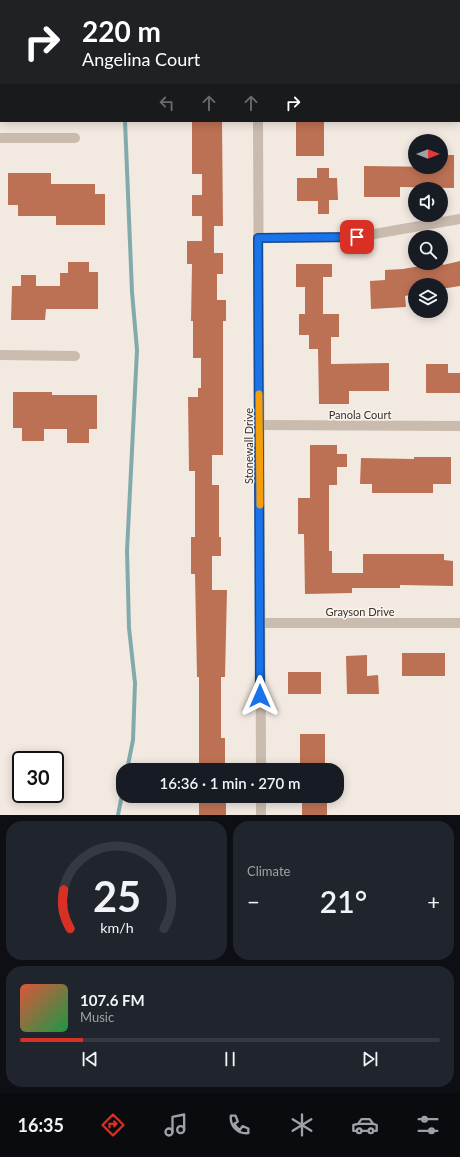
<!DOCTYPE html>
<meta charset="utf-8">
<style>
:root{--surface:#171b24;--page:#20242c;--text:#f1f3f6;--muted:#9ea1a6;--line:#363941;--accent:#d93025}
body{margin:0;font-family:Lato,sans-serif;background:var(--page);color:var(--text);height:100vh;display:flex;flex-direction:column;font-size:15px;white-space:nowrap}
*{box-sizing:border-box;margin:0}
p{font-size:13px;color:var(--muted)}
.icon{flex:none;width:22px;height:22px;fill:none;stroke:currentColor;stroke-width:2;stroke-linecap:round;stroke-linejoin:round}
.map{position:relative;height:815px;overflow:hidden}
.sheet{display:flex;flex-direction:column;gap:6px;padding:6px;background:#0d0f14;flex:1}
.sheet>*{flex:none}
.hud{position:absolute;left:0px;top:0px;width:460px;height:122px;box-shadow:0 2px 10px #0003;background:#202124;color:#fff;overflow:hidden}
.needle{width:26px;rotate:90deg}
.controls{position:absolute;left:408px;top:134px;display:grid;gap:8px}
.controls a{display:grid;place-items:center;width:40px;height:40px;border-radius:50%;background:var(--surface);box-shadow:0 2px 10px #0003;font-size:20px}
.speed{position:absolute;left:12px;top:751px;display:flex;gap:8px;font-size:20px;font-weight:700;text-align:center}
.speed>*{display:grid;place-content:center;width:52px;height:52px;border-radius:50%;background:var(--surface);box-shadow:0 2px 10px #0003;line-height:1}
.speed .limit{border:2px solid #111;border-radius:6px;background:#fff;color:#111}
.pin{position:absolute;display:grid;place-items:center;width:34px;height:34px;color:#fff;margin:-17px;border-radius:8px;box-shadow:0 2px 6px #0006}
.me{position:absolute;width:44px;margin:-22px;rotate:0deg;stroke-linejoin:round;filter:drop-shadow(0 0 3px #0008)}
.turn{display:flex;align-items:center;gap:14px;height:84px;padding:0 16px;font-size:18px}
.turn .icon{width:52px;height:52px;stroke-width:2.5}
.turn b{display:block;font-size:28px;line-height:34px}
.lanes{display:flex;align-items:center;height:38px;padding:0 16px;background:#0003;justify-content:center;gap:20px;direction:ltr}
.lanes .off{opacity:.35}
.big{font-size:30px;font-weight:600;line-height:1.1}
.sheet .card{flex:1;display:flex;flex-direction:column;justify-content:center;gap:6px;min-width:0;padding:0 14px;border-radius:16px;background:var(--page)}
.sheet .dial{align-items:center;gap:0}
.dial svg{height:104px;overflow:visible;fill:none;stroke:var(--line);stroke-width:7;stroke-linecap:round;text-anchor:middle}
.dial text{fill:var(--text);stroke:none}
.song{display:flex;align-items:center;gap:12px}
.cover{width:48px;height:48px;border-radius:6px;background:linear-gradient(135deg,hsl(10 70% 55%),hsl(140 70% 35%))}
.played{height:4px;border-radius:2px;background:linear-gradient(90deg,var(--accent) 15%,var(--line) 15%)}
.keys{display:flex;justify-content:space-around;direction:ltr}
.heat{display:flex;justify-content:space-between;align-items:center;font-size:22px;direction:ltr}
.sheet .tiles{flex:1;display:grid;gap:6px;grid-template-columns:1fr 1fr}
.card:last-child{grid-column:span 2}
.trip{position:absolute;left:116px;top:763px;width:228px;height:40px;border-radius:16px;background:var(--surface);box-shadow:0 2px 10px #0003;font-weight:600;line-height:40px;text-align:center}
.dock{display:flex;height:64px;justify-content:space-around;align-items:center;background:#090b0e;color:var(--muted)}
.dock .icon{width:28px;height:28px}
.dock .active{color:var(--accent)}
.dock b{font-size:18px;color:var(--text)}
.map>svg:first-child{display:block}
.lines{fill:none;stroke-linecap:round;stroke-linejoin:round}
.stream{stroke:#82aaad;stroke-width:4}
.building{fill:#bd7154}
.minor{stroke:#c9bbad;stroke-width:10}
.route-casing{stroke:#114b97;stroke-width:10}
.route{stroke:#1a73e8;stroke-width:7}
.slow{stroke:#f59e0b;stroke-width:7}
.labels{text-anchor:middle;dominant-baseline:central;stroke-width:3;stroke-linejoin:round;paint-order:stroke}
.street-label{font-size:11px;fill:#38302b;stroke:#f9f4ed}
</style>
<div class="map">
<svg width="460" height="815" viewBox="0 0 460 815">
<rect width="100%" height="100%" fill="#f2eae1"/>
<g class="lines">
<g class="stream">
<polyline points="159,1 160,0"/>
<polyline points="125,121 132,292 137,350 127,551 129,628 135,683 133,740 127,770"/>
<polyline points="118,815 123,790"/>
</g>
</g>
<g class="building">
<polygon points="192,121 222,121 223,226 214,226 214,253 223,253 223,274 217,274 217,300 226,300 226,321 223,321 223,455 212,455 212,485 219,485 219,537 221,537 221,556 212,556 212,590 227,590 225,677 221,677 221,738 225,738 225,770 199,770 199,677 197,677 195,574 191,574 191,537 195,537 195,471 189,471 188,397 198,397 198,388 201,388 201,358 193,358 193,321 191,321 192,264 187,264 187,241 202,241 202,216 192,216 192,195 202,195 202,174 192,174"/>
<rect x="296" y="121" width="28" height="35"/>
<polygon points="441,155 454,155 454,188 400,187 400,197 364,197 364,166 441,167"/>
<polygon points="317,168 329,168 329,178 337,178 338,200 329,200 329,214 318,214 318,201 297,201 297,178 317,178"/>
<polygon points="8,173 51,173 51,184 95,184 95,194 105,194 105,225 56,225 56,216 18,216 18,205 8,205"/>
<polygon points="460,261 460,286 441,289 441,285 415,285 415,294 405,296 406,307 371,309 370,281 385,280 385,270 403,269 443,262 443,265"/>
<polygon points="68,262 89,262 89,272 98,272 98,309 46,309 45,320 11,320 12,286 21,286 21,275 36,275 36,286 60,286 60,273 68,273"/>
<polygon points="296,264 332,264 332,277 323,277 323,314 339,314 339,337 331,337 331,364 389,363 389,391 349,391 349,404 319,404 318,349 309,349 309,335 299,335 299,314 305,314 305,287 296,287"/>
<polygon points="426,364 448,364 448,373 460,373 460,393 426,393"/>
<polygon points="13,392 52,392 52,395 97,395 97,429 89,429 89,443 67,443 67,429 44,429 44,441 22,441 22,428 13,428"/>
<polygon points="310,445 337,445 337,454 347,454 347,467 337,467 337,485 329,485 329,551 332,551 332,573 363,573 363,554 444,554 444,560 453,561 453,586 400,585 400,588 352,588 352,593 305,594 304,534 298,534 298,498 310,498"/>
<polygon points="414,457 451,457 451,484 433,484 433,493 372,493 372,484 360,484 361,458 414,459"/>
<rect x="402" y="653" width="43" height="23"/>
<polygon points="367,655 367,676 378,675 379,694 347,694 346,656"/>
<rect x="288" y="672" width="33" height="22"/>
<rect x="300" y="734" width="25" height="36"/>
<rect x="199" y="796" width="27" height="19"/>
<rect x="302" y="796" width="25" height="19"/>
</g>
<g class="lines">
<g class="minor">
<polyline points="258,0 258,1"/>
<polyline points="459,7 460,7"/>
<polyline points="258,121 261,770"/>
<polyline points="0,138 75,138"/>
<polyline points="258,238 357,237 460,219"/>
<polyline points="0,355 75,356"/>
<polyline points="260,425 460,426"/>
<polyline points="260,623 460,623"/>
<polyline points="261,796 261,815"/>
</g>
</g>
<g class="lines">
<g class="route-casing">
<polyline id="route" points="260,696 258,238 357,237"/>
</g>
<use href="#route" class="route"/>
<polyline class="slow" points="259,394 260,505"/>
</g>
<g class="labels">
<g class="street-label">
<text x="360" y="414">Panola Court</text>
<text transform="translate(248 446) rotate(-90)">Stonewall Drive</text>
<text x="360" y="611">Grayson Drive</text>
</g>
</g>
</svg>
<div class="controls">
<a><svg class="needle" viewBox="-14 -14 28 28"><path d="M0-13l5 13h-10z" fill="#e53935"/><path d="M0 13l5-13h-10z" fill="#9ea1a6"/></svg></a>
<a><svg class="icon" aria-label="sound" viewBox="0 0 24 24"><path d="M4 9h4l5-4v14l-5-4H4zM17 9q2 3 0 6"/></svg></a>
<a><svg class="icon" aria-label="search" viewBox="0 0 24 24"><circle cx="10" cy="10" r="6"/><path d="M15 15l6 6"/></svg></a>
<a><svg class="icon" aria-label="layers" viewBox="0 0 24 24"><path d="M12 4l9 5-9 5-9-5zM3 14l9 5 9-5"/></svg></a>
</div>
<div class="speed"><div class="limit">30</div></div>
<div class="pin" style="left:357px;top:237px;background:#d93025"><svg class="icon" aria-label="arrive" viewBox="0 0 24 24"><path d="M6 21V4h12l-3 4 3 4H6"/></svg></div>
<svg class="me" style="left:260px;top:696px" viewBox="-20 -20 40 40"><path d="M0-17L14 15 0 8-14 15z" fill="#1a73e8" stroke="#fff" stroke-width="4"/></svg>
<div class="trip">16:36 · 1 min · 270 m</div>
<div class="hud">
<div class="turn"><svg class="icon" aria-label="right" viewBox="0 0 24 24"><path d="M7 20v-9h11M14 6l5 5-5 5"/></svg><div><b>220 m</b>Angelina Court</div></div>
<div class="lanes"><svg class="icon off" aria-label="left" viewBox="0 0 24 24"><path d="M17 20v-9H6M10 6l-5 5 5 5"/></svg><svg class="icon off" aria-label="ahead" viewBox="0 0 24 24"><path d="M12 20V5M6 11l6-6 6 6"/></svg><svg class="icon off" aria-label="ahead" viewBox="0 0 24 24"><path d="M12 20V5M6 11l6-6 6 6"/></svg><svg class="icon" aria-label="right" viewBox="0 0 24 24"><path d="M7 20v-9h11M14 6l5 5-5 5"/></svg></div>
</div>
</div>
<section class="sheet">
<div class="tiles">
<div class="card dial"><svg viewBox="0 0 100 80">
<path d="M14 69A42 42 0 1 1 86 69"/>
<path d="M14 69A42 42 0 0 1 9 39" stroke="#d93025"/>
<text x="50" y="56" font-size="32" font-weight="700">25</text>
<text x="50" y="72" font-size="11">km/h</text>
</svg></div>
<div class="card"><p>Climate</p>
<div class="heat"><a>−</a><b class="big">21°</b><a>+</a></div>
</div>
<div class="card">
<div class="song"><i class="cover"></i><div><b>107.6 FM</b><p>Music</p></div></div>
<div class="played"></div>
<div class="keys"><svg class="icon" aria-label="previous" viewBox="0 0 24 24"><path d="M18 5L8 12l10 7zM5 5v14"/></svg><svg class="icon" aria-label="pause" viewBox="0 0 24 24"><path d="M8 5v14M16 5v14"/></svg><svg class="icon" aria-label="next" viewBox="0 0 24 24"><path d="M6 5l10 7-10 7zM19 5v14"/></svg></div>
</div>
</div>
</section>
<nav class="dock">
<b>16:35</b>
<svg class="icon active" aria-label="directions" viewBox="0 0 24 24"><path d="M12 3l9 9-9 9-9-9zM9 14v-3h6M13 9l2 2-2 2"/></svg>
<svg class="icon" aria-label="music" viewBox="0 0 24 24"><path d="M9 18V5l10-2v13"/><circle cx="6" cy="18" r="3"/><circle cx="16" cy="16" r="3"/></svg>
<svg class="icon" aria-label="phone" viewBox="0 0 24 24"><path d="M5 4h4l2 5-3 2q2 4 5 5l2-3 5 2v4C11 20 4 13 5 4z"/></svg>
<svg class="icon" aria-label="climate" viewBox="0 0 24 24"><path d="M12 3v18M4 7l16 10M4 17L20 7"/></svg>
<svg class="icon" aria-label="car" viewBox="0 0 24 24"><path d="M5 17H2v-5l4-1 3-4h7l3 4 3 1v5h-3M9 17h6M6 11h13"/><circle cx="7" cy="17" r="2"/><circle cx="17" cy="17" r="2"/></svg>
<svg class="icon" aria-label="filters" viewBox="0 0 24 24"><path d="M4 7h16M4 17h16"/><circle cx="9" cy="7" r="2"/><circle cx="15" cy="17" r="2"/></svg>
</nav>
